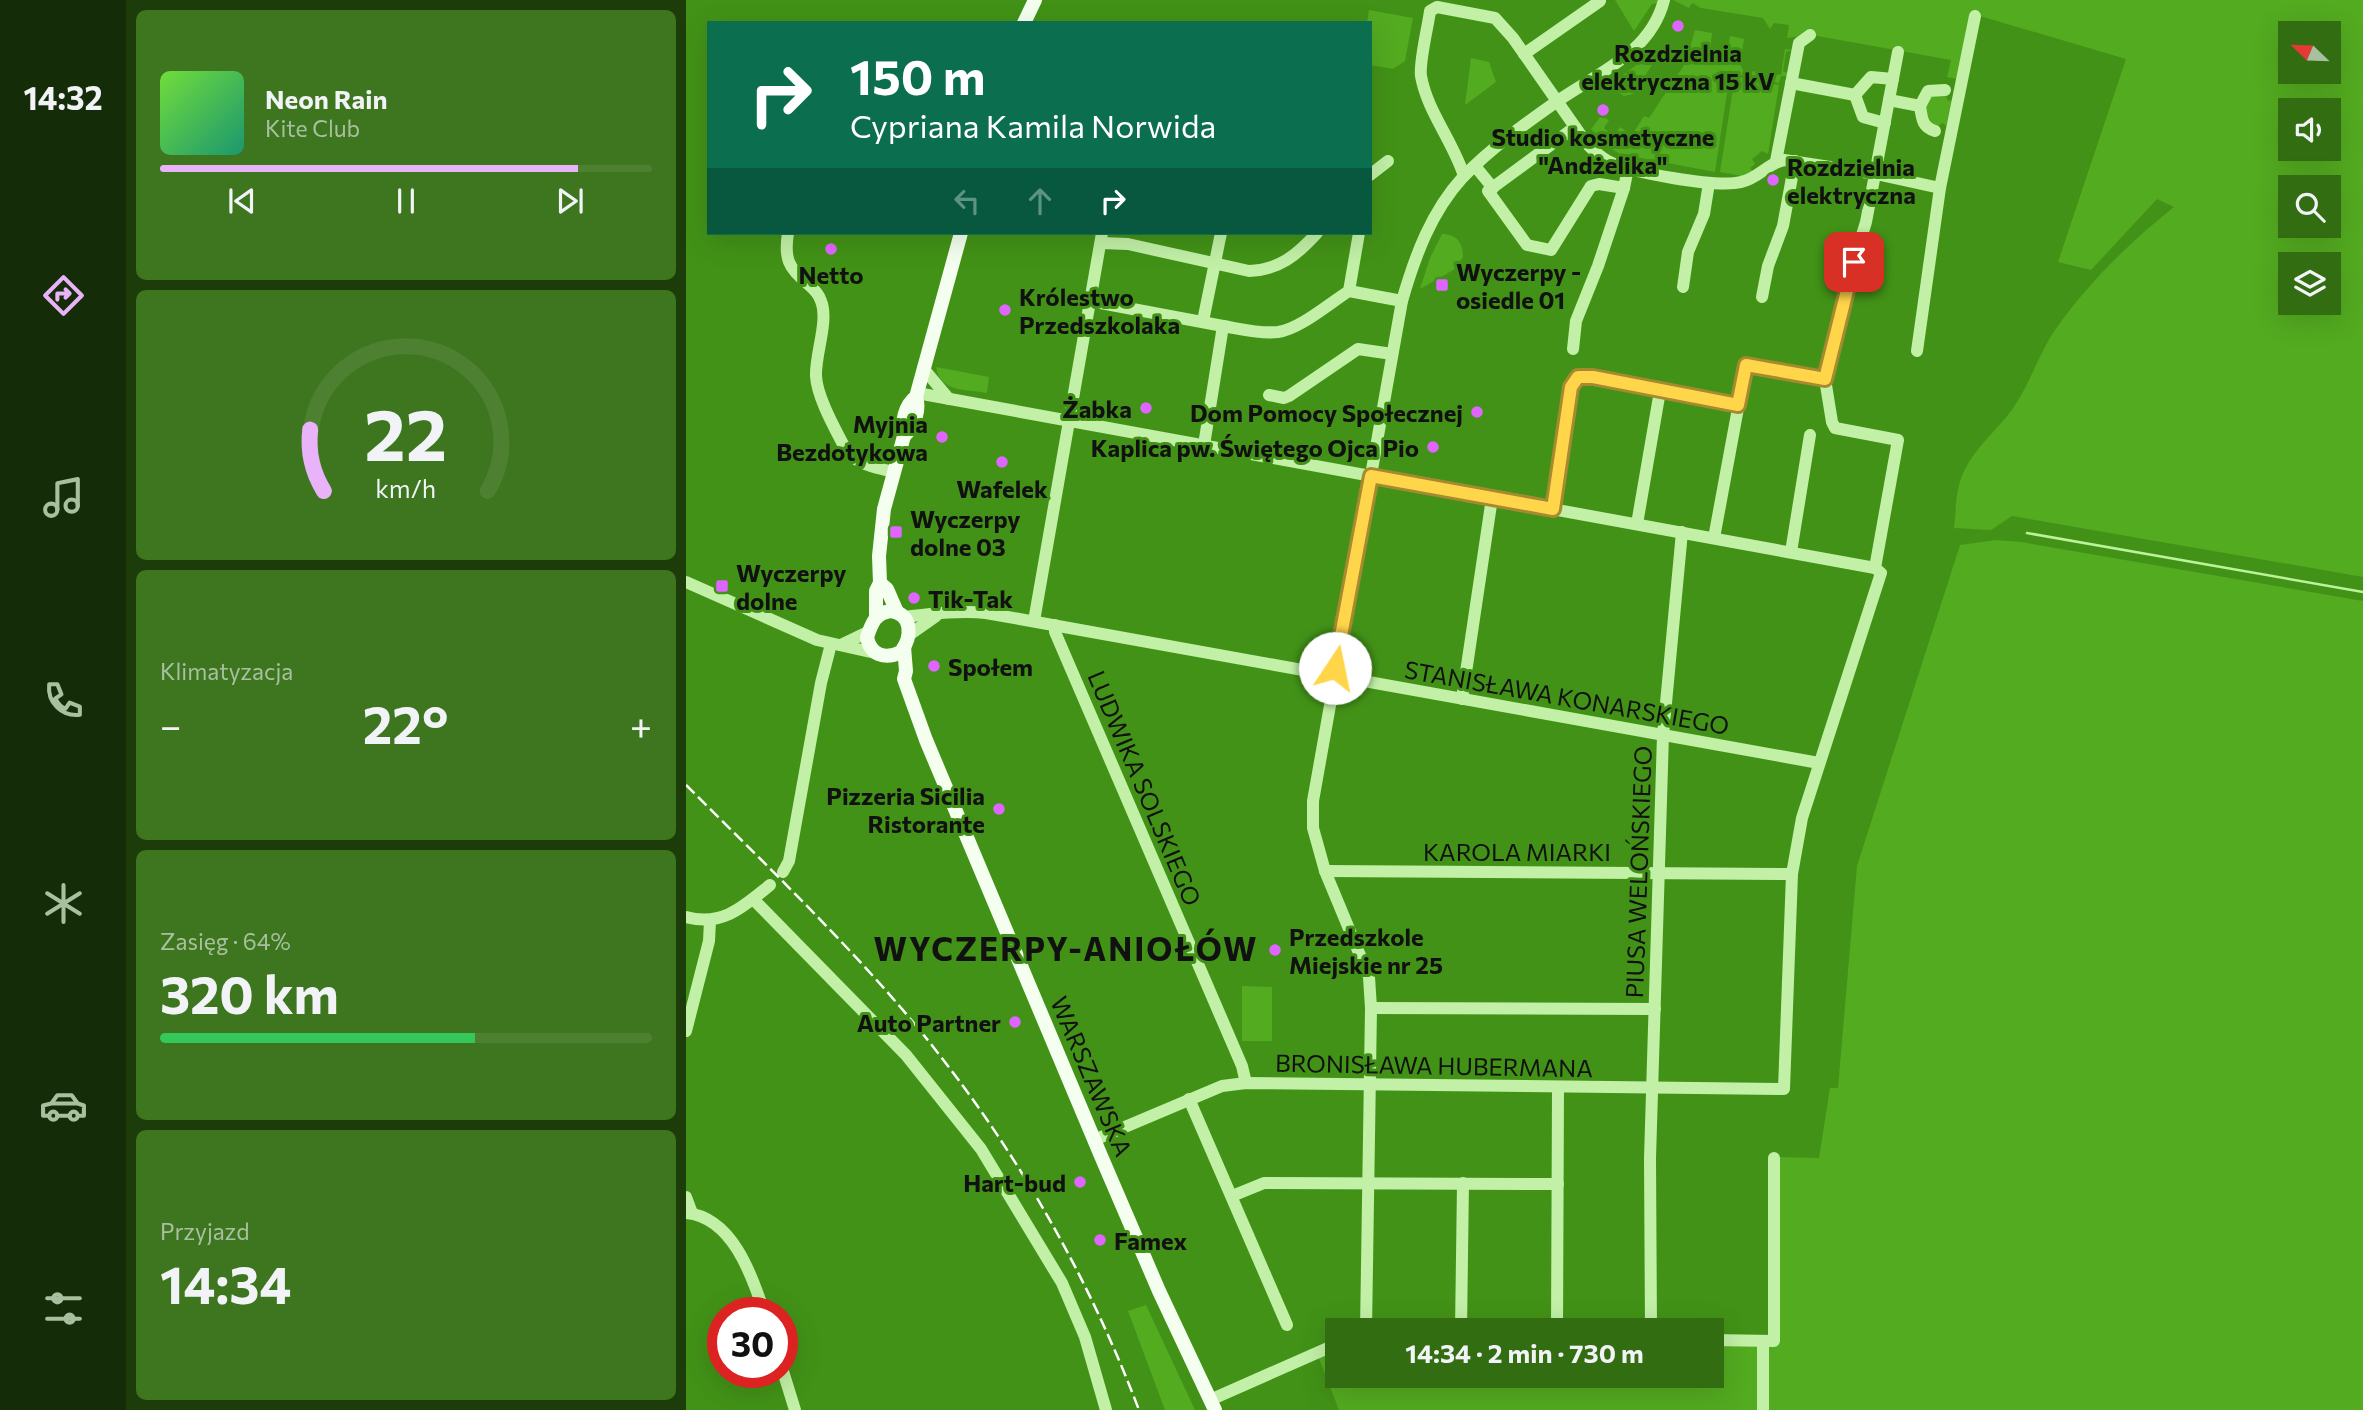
<!DOCTYPE html>
<html lang="pl">
<meta charset="utf-8">
<style>
:root{--surface:#326e11;--page:#3d761f;--text:#f1f3f6;--muted:#a8c09f;--line:#4d8131;--accent:#e9b3fa}
body{margin:0;font-family:Commissioner,sans-serif;background:var(--page);color:var(--text);height:100vh;display:flex;flex-direction:column;font-size:26px;white-space:nowrap}
*{box-sizing:border-box;margin:0}
p{font-size:23px;color:var(--muted)}
.icon{flex:none;width:38px;height:38px;fill:none;stroke:currentColor;stroke-width:2;stroke-linecap:round;stroke-linejoin:round}
.map{position:relative;flex:1;overflow:hidden}
.side{display:flex;flex-direction:column;gap:10px;padding:10px;background:#1c3c09;width:560px}
.side>*{flex:none}
.guide{position:absolute;left:21px;top:21px;width:665px;height:214px;border-radius:0px;box-shadow:0 7px 28px #0002;background:#0b6e4f;color:#fff;overflow:hidden}
.needle{width:46px;rotate:293deg}
.fabs{position:absolute;left:1592px;top:21px;display:grid;gap:14px}
.fabs a{display:grid;place-items:center;width:63px;height:63px;border-radius:0px;background:var(--surface);box-shadow:0 7px 28px #0002;font-size:35px}
.speed{position:absolute;left:21px;top:1297px;display:flex;gap:14px;font-size:35px;font-weight:700;text-align:center}
.speed>*{display:grid;place-content:center;width:91px;height:91px;border-radius:50%;background:var(--surface);box-shadow:0 7px 28px #0002;line-height:1}
.speed .limit{border:10px solid #d22;background:#fff;color:#111}
.pin{position:absolute;display:grid;place-items:center;width:60px;height:60px;color:#fff;margin:-30px;border-radius:14px;box-shadow:0 4px 10px #0006}
.me{position:absolute;width:77px;margin:-38px;rotate:11deg;stroke-linejoin:round;filter:drop-shadow(0 0 5px #0008)}
.turn{display:flex;align-items:center;gap:24px;height:147px;padding:0 28px;font-size:32px}
.turn .icon{width:91px;height:91px;stroke-width:2.5}
.turn b{display:block;font-size:49px;line-height:60px}
.lanes{display:flex;align-items:center;height:66px;padding:0 28px;background:#0003;justify-content:center;gap:35px;direction:ltr}
.lanes .off{opacity:.35}
.big{font-size:52px;font-weight:700;line-height:1.1}
.side .widget{flex:1;display:flex;flex-direction:column;justify-content:center;gap:10px;min-width:0;padding:0 24px;border-radius:10px;background:var(--page)}
.side .dial{align-items:center;gap:0}
.dial svg{height:182px;overflow:visible;fill:none;stroke:var(--line);stroke-width:7;stroke-linecap:round;text-anchor:middle}
.dial text{fill:var(--text);stroke:none}
.song{display:flex;align-items:center;gap:21px}
.cover{width:84px;height:84px;border-radius:10px;background:linear-gradient(135deg,hsl(100 70% 55%),hsl(160 70% 35%))}
.played{height:7px;border-radius:4px;background:linear-gradient(90deg,var(--accent) 85%,var(--line) 85%)}
.keys{display:flex;justify-content:space-around;direction:ltr}
.heat{display:flex;justify-content:space-between;align-items:center;font-size:38px;direction:ltr}
.charge{height:10px;border-radius:5px;background:linear-gradient(90deg,#34c759 64%,var(--line) 0)}
.trip{position:absolute;left:639px;top:1318px;width:399px;height:70px;border-radius:0px;background:var(--surface);box-shadow:0 7px 28px #0002;font-weight:700;line-height:70px;text-align:center}
main{display:flex;flex:1;min-height:0}
.tabs{display:flex;flex-direction:column;width:126px;justify-content:space-around;align-items:center;background:#142c07;color:var(--muted)}
.tabs .icon{width:49px;height:49px}
.tabs .active{color:var(--accent)}
.tabs b{font-size:32px;color:var(--text)}
.map>svg:first-child{display:block}
.green{fill:#53ab20;fill-rule:evenodd}
.lines{fill:none;stroke-linecap:round;stroke-linejoin:round}
.stream{stroke:#bbf398;stroke-width:2.5}
.minor{stroke:#c1f0a6;stroke-width:12}
.major{stroke:#f4ffef;stroke-width:14}
.rail{stroke:#fff;stroke-width:2.5;stroke-dasharray:12 5;stroke-linecap:butt}
.route-casing{stroke:#a68a30;stroke-width:18}
.route{stroke:#ffd54a;stroke-width:12}
.poi-dot{fill:#e065ff;stroke:#429217;stroke-width:2.5}
.labels{text-anchor:middle;dominant-baseline:central;stroke-width:6;stroke-linejoin:round;paint-order:stroke}
.poi-label{font-size:24px;font-weight:bold;fill:#111;stroke:#429217;text-anchor:start}
.street-label{font-size:24px;fill:#111;stroke:#429217}
.district-label{font-size:32px;font-weight:bold;letter-spacing:2px;fill:#111;stroke:#429217}
</style>
<main>
<nav class="tabs">
<b>14:32</b>
<svg class="icon active" aria-label="directions" viewBox="0 0 24 24"><path d="M12 3l9 9-9 9-9-9zM9 14v-3h6M13 9l2 2-2 2"/></svg>
<svg class="icon" aria-label="music" viewBox="0 0 24 24"><path d="M9 18V5l10-2v13"/><circle cx="6" cy="18" r="3"/><circle cx="16" cy="16" r="3"/></svg>
<svg class="icon" aria-label="phone" viewBox="0 0 24 24"><path d="M5 4h4l2 5-3 2q2 4 5 5l2-3 5 2v4C11 20 4 13 5 4z"/></svg>
<svg class="icon" aria-label="climate" viewBox="0 0 24 24"><path d="M12 3v18M4 7l16 10M4 17L20 7"/></svg>
<svg class="icon" aria-label="car" viewBox="0 0 24 24"><path d="M5 17H2v-5l4-1 3-4h7l3 4 3 1v5h-3M9 17h6M6 11h13"/><circle cx="7" cy="17" r="2"/><circle cx="17" cy="17" r="2"/></svg>
<svg class="icon" aria-label="filters" viewBox="0 0 24 24"><path d="M4 7h16M4 17h16"/><circle cx="9" cy="7" r="2"/><circle cx="15" cy="17" r="2"/></svg>
</nav>
<section class="side">
<div class="widget">
<div class="song"><i class="cover"></i><div><b>Neon Rain</b><p>Kite Club</p></div></div>
<div class="played"></div>
<div class="keys"><svg class="icon" aria-label="previous" viewBox="0 0 24 24"><path d="M18 5L8 12l10 7zM5 5v14"/></svg><svg class="icon" aria-label="pause" viewBox="0 0 24 24"><path d="M8 5v14M16 5v14"/></svg><svg class="icon" aria-label="next" viewBox="0 0 24 24"><path d="M6 5l10 7-10 7zM19 5v14"/></svg></div>
</div>
<div class="widget dial"><svg viewBox="0 0 100 80">
<path d="M14 69A42 42 0 1 1 86 69"/>
<path d="M14 69A42 42 0 0 1 8 42" stroke="#e9b3fa"/>
<text x="50" y="56" font-size="32" font-weight="700">22</text>
<text x="50" y="72" font-size="11">km/h</text>
</svg></div>
<div class="widget"><p>Klimatyzacja</p>
<div class="heat"><a>−</a><b class="big">22°</b><a>+</a></div>
</div>
<div class="widget"><p>Zasięg · 64%</p><b class="big">320 km</b><div class="charge"></div></div>
<div class="widget"><p>Przyjazd</p><b class="big">14:34</b></div>
</section>
<div class="map">
<svg width="1677" height="1410" viewBox="0 0 1677 1410">
<rect width="100%" height="100%" fill="#429217"/>
<g class="green">
<polygon points="929,0 974,0 973,3 966,4 948,31"/>
<path d="M 987,0 L 1677,0 L 1677,577 L 1326,516 L 1305,530 L 1268,528 C 1270,515 1269,503 1272,490 C 1278,457 1306,436 1325,411 C 1343,387 1352,355 1369,330 C 1402,283 1443,243 1488,207 L 1471,199 L 1405,270 L 1372,262 L 1440,59 L 1294,16 L 1271,79 L 1261,77 L 1265,60 L 1126,35 L 1101,38 L 1103,25 L 1088,23 L 1084,29 L 1077,18 L 1015,8 L 1006,3 L 1003,8 ZM 1605,33 L 1643,33 L 1643,72 L 1605,72 ZM 1605,110 L 1643,110 L 1643,149 L 1605,149 ZM 1605,187 L 1643,187 L 1643,226 L 1605,226 ZM 1605,264 L 1643,264 L 1643,303 L 1605,303 Z"/>
<polygon points="683,10 727,18 719,61 707,69 684,65 684,23 681,23"/>
<polygon points="1009,30 1026,33 1024,51 1041,54 1044,36 1058,39 1054,64 1057,70 1095,75 1099,49 1107,50 1100,52 1097,71 1103,74 1103,76 1095,76 1093,83 1044,73 1029,172 934,154 916,143 905,129 915,116 923,120 918,128 928,136 934,127 946,135 958,116 963,118 1006,53 1003,51"/>
<polygon points="969,49 974,53 947,94 938,96 924,87 925,84 961,57"/>
<polygon points="785,58 803,62 810,82 779,105"/>
<polygon points="1049,76 1093,85 1082,154 1076,151 1066,159 1069,164 1064,168 1067,171 1056,176 1034,172"/>
<polygon points="1259,94 1262,101 1266,100 1260,126 1257,123 1249,128 1245,127 1238,107 1242,97"/>
<path d="M 756,234 C 771,234 777,243 777,257 L 769,269 L 734,289 L 744,258 Z"/>
<path d="M 250,367 L 303,377 L 301,393 C 280,389 254,393 250,367 Z"/>
<polygon points="1310,540 1335,542 1677,601 1677,1410 653,1410 632,1356 651,1349 651,1376 1026,1376 1026,1345 1086,1346 1092,1157 1133,1158 1144,1088 1152,1088 1171,866 1274,545"/>
<polygon points="556,986 586,987 586,1041 556,1041"/>
<polygon points="460,1305 509,1410 479,1410 442,1311"/>
</g>
<g class="lines">
<polyline class="stream" points="1341,533 1677,592"/>
<g class="minor">
<polyline points="838,54 914,1"/>
<polyline points="1105,83 1169,95"/>
<path d="M 1203,100 L 1234,106 C 1236,119 1236,127 1249,131"/>
<polyline points="1234,106 1242,91 1259,90"/>
<polyline points="1199,123 1177,117 1169,95 1185,77 1207,79"/>
<polyline points="889,127 802,191 841,245 865,250 905,186 913,184 938,188"/>
<polyline points="1090,161 1113,43 1124,35"/>
<polyline points="789,166 807,188"/>
<polyline points="684,175 702,161"/>
<path d="M 778,176 C 767,141 741,111 735,76 C 733,62 742,27 744,11 L 751,7 L 809,18 L 827,38 L 901,144 C 908,151 914,157 922,161 C 945,173 1031,188 1055,182 C 1072,179 1082,163 1098,160 L 1190,174 L 1254,188"/>
<path d="M 102,233 C 98,258 102,268 122,284 C 128,289 133,294 135,301 C 143,321 129,354 130,376 C 131,398 151,432 161,452 C 173,465 191,468 208,472"/>
<path d="M 415,243 L 442,244 L 563,271 C 593,270 611,255 631,233"/>
<polyline points="997,287 1002,252 1018,214 1023,183"/>
<polyline points="663,291 673,233"/>
<polyline points="1076,297 1082,266 1097,226 1109,161"/>
<polyline points="404,301 537,326 518,445"/>
<polyline points="517,321 535,233"/>
<path d="M 537,326 C 555,329 574,334 592,332 C 614,329 644,303 663,291 L 716,301"/>
<polyline points="887,349 890,321 912,266 938,188 942,168"/>
<polyline points="1231,351 1254,188 1289,16"/>
<polyline points="237,368 263,399"/>
<polyline points="231,393 1189,568 1195,573 1116,818 1106,874 1098,1089 560,1083 536,1086 408,1140"/>
<polyline points="583,395 598,398 603,396 672,349 706,354"/>
<polyline points="867,509 885,387 892,377 907,377 1052,405"/>
<polyline points="951,524 974,391"/>
<polyline points="1028,538 1060,365 1139,379"/>
<polyline points="1105,552 1124,435"/>
<polyline points="1189,568 1212,440 1149,428 1146,422 1139,379 1162,281 1180,222 1212,52"/>
<polyline points="0,582 131,640 189,653"/>
<path d="M 218,617 C 244,614 274,610 300,613 L 1133,763"/>
<polyline points="348,621 416,233"/>
<polyline points="369,625 369,632 556,1066 560,1083"/>
<polyline points="223,635 250,616"/>
<polyline points="155,645 182,632"/>
<polyline points="776,699 806,498"/>
<polyline points="639,871 1106,874"/>
<polyline points="97,872 103,861 135,683 145,644"/>
<polyline points="67,899 220,1055 295,1149 376,1283 399,1337 420,1410"/>
<path d="M 0,917 C 36,927 57,907 84,885"/>
<polyline points="685,1008 969,1009"/>
<polyline points="0,1031 23,941 24,921"/>
<polyline points="503,1099 601,1325"/>
<polyline points="546,1196 578,1183 872,1184"/>
<polyline points="0,1197 6,1213"/>
<path d="M 0,1213 C 46,1217 66,1275 78,1312"/>
<path d="M 680,1330 L 685,1008 L 683,977 L 639,871 L 627,828 L 627,801 L 716,301 C 729,256 745,212 777,177 C 805,148 840,123 873,100 C 914,72 965,52 978,0"/>
<polyline points="775,1330 777,1183"/>
<polyline points="871,1330 872,1088"/>
<polyline points="965,1330 964,1158 977,735 996,532"/>
<polyline points="1026,1340 1088,1341 1088,1158"/>
<polyline points="96,1368 109,1410"/>
<polyline points="524,1400 651,1344"/>
<polyline points="1077,1410 1077,1342"/>
</g>
<g class="major">
<polyline points="338,23 349,0"/>
<path d="M 219,435 C 229,426 234,409 230,397 L 275,233"/>
<polyline points="194,583 201,589 211,612"/>
<path d="M 205,611 C 227,614 226,637 215,652 C 199,660 184,655 181,637 C 186,623 189,613 205,611 Z"/>
<path d="M 190,616 L 190,591 L 194,583 L 193,556 L 198,509 L 218,436 C 215,422 219,405 230,397"/>
<polyline points="218,647 220,671 218,679 240,740 415,1156 473,1291 529,1410"/>
</g>
<path class="rail" d="M 0,785 C 71,856 144,926 210,1002 C 314,1122 397,1262 453,1410"/>
</g>
<g class="lines">
<g class="route-casing">
<polyline id="route" points="649,668 685,476 867,509 885,387 892,377 907,377 1052,405 1060,365 1139,379 1168,262"/>
</g>
<use href="#route" class="route"/>
</g>
<g class="poi-dot">
<circle cx="992" cy="26" r="7"/>
<circle cx="917" cy="110" r="7"/>
<circle cx="1087" cy="180" r="7"/>
<circle cx="145" cy="249" r="7"/>
<rect x="749" y="278" width="14" height="14" rx="3.5"/>
<circle cx="319" cy="310" r="7"/>
<circle cx="460" cy="408" r="7"/>
<circle cx="791" cy="412" r="7"/>
<circle cx="256" cy="437" r="7"/>
<circle cx="747" cy="447" r="7"/>
<circle cx="316" cy="462" r="7"/>
<rect x="203" y="525" width="14" height="14" rx="3.5"/>
<rect x="29" y="579" width="14" height="14" rx="3.5"/>
<circle cx="228" cy="598" r="7"/>
<circle cx="248" cy="666" r="7"/>
<circle cx="313" cy="809" r="7"/>
<circle cx="589" cy="950" r="7"/>
<circle cx="329" cy="1022" r="7"/>
<circle cx="394" cy="1182" r="7"/>
<circle cx="414" cy="1240" r="7"/>
</g>
<g class="labels">
<g class="poi-label">
<text x="992" y="52" text-anchor="middle">Rozdzielnia<tspan x="992" dy="28">elektryczna 15 kV</tspan></text>
<text x="917" y="136" text-anchor="middle">Studio kosmetyczne<tspan x="917" dy="28">"Andżelika"</tspan></text>
<text x="1101" y="166">Rozdzielnia<tspan x="1101" dy="28">elektryczna</tspan></text>
<text x="770" y="271">Wyczerpy -<tspan x="770" dy="28">osiedle 01</tspan></text>
<text x="145" y="274" text-anchor="middle">Netto</text>
<text x="333" y="296">Królestwo<tspan x="333" dy="28">Przedszkolaka</tspan></text>
<text x="446" y="408" text-anchor="end">Żabka</text>
<text x="777" y="412" text-anchor="end">Dom Pomocy Społecznej</text>
<text x="242" y="423" text-anchor="end">Myjnia<tspan x="242" dy="28">Bezdotykowa</tspan></text>
<text x="733" y="447" text-anchor="end">Kaplica pw. Świętego Ojca Pio</text>
<text x="316" y="488" text-anchor="middle">Wafelek</text>
<text x="224" y="518">Wyczerpy<tspan x="224" dy="28">dolne 03</tspan></text>
<text x="50" y="572">Wyczerpy<tspan x="50" dy="28">dolne</tspan></text>
<text x="242" y="598">Tik-Tak</text>
<text x="262" y="666">Społem</text>
<text x="299" y="795" text-anchor="end">Pizzeria Sicilia<tspan x="299" dy="28">Ristorante</tspan></text>
<text x="603" y="936">Przedszkole<tspan x="603" dy="28">Miejskie nr 25</tspan></text>
<text x="315" y="1022" text-anchor="end">Auto Partner</text>
<text x="380" y="1182" text-anchor="end">Hart-bud</text>
<text x="428" y="1240">Famex</text>
</g>
<g class="street-label">
<text transform="translate(881 697) rotate(10)">STANISŁAWA KONARSKIEGO</text>
<text transform="translate(459 788) rotate(67)">LUDWIKA SOLSKIEGO</text>
<text x="831" y="851">KAROLA MIARKI</text>
<text transform="translate(952 872) rotate(-88)">PIUSA WELOŃSKIEGO</text>
<text transform="translate(748 1065) rotate(1)">BRONISŁAWA HUBERMANA</text>
<text transform="translate(406 1076) rotate(67)">WARSZAWSKA</text>
</g>
<g class="district-label">
<text x="380" y="948">WYCZERPY-ANIOŁÓW</text>
</g>
</g>
</svg>
<div class="fabs">
<a><svg class="needle" viewBox="-14 -14 28 28"><path d="M0-13l5 13h-10z" fill="#e53935"/><path d="M0 13l5-13h-10z" fill="#a8c09f"/></svg></a>
<a><svg class="icon" aria-label="sound" viewBox="0 0 24 24"><path d="M4 9h4l5-4v14l-5-4H4zM17 9q2 3 0 6"/></svg></a>
<a><svg class="icon" aria-label="search" viewBox="0 0 24 24"><circle cx="10" cy="10" r="6"/><path d="M15 15l6 6"/></svg></a>
<a><svg class="icon" aria-label="layers" viewBox="0 0 24 24"><path d="M12 4l9 5-9 5-9-5zM3 14l9 5 9-5"/></svg></a>
</div>
<div class="speed"><div class="limit">30</div></div>
<div class="pin" style="left:1168px;top:262px;background:#d93025"><svg class="icon" aria-label="arrive" viewBox="0 0 24 24"><path d="M6 21V4h12l-3 4 3 4H6"/></svg></div>
<svg class="me" style="left:649px;top:668px" viewBox="-20 -20 40 40"><circle r="19" fill="#fff"/><path d="M0-13L10 11 0 6-10 11z" fill="#ffd54a"/></svg>
<div class="trip">14:34 · 2 min · 730 m</div>
<div class="guide">
<div class="turn"><svg class="icon" aria-label="right" viewBox="0 0 24 24"><path d="M7 20v-9h11M14 6l5 5-5 5"/></svg><div><b>150 m</b>Cypriana Kamila Norwida</div></div>
<div class="lanes"><svg class="icon off" aria-label="left" viewBox="0 0 24 24"><path d="M17 20v-9H6M10 6l-5 5 5 5"/></svg><svg class="icon off" aria-label="ahead" viewBox="0 0 24 24"><path d="M12 20V5M6 11l6-6 6 6"/></svg><svg class="icon" aria-label="right" viewBox="0 0 24 24"><path d="M7 20v-9h11M14 6l5 5-5 5"/></svg></div>
</div>
</div>
</main>
